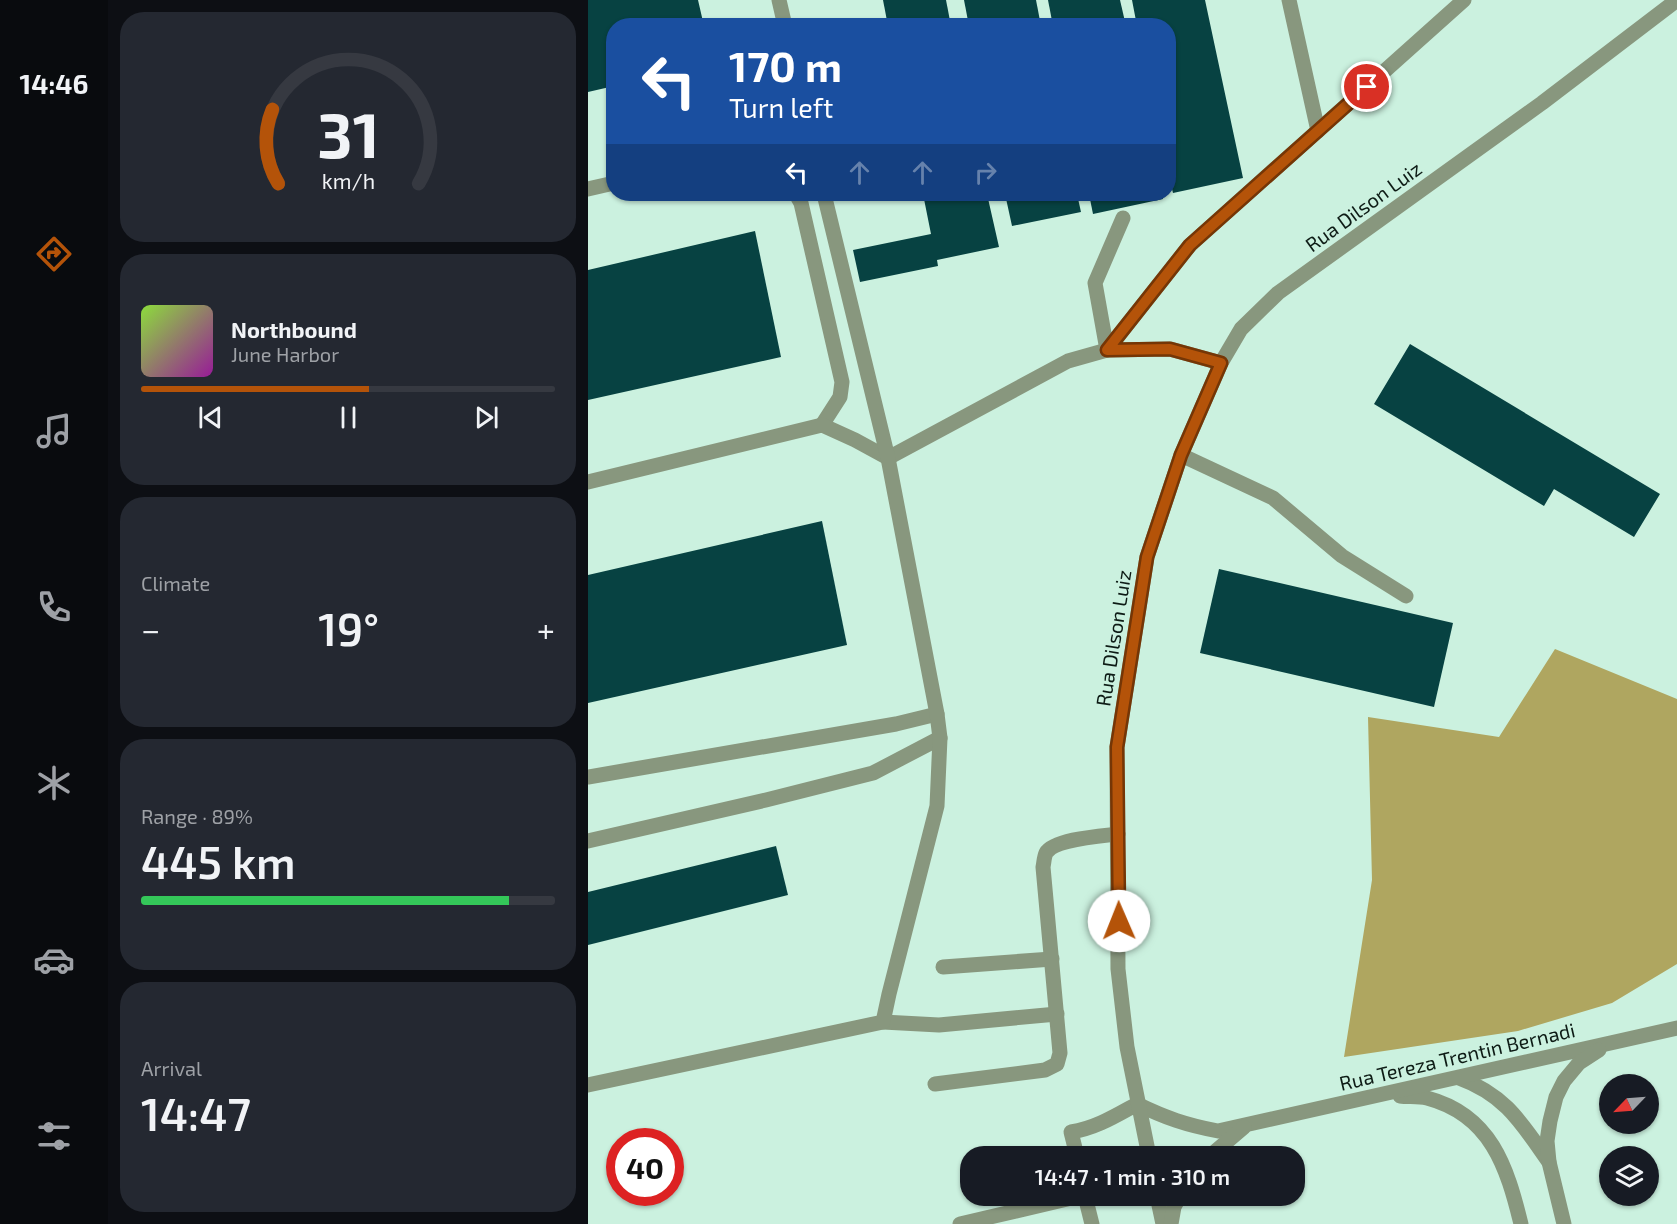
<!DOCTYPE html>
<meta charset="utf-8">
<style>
:root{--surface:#171b24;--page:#242831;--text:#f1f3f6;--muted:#9ea1a6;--line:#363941;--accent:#b45309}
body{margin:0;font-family:"Exo 2",sans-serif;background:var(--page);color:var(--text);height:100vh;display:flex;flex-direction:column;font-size:22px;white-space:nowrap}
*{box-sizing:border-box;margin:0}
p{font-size:20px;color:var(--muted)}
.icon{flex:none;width:33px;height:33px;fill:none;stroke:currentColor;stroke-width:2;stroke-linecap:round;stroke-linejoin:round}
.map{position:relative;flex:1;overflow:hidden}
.drawer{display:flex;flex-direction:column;gap:12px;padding:12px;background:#0d0f14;width:480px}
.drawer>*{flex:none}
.banner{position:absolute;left:18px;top:18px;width:570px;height:183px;border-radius:24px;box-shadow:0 2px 4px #0004;background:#1a4fa0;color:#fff;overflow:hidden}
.needle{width:39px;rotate:245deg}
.buttons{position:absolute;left:1011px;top:1074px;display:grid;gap:12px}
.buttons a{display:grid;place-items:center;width:60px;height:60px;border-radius:50%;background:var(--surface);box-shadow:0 2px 4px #0004;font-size:30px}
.speed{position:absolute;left:18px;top:1128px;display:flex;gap:12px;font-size:30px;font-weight:700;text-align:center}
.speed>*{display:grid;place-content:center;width:78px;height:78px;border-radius:50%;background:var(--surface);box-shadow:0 2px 4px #0004;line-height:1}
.speed .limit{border:9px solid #d22;background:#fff;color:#111}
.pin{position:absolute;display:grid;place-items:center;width:51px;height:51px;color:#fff;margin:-26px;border:3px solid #fff;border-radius:50%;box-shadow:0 2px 6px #0007}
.me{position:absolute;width:66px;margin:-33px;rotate:359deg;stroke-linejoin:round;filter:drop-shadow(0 0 4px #0008)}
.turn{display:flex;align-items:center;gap:21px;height:126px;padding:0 24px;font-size:27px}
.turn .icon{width:78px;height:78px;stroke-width:2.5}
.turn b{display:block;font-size:42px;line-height:51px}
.lanes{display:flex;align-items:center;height:57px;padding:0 24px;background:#0003;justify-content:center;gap:30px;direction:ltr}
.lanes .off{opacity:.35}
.big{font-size:45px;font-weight:600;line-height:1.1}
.drawer .card{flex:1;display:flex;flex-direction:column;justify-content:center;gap:9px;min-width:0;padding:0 21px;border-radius:24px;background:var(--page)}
.drawer .dial{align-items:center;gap:0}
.dial svg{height:156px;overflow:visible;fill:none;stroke:var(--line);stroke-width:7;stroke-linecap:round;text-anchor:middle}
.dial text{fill:var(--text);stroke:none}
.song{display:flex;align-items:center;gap:18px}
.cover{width:72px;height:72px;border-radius:9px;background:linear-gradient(135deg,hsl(90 70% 55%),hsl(300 70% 35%))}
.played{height:6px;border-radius:3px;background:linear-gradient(90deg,var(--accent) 55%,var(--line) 55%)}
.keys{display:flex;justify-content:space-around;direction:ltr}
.heat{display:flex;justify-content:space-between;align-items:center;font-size:33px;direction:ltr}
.charge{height:9px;border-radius:4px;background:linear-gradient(90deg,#34c759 89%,var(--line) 0)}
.trip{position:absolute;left:372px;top:1146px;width:345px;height:60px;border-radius:24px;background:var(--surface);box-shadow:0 2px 4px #0004;font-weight:600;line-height:60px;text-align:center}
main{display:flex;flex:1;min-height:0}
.tabs{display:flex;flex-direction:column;width:108px;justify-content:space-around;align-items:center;background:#090b0e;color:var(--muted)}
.tabs .icon{width:42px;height:42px}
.tabs .active{color:var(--accent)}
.tabs b{font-size:27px;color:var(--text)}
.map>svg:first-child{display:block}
.forest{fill:#afa660}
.building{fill:#074242}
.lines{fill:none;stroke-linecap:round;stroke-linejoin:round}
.minor{stroke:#88977e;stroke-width:15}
.route-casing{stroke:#753606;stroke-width:15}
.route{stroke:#b45309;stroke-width:10}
.labels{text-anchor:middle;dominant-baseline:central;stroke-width:6;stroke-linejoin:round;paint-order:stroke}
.street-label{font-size:20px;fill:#0d1b15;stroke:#cbf1df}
</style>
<main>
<nav class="tabs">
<b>14:46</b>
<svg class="icon active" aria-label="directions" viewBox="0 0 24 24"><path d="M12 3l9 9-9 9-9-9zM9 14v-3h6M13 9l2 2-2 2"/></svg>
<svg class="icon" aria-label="music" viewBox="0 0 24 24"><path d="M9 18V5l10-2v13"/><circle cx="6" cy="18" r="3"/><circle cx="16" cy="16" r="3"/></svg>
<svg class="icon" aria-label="phone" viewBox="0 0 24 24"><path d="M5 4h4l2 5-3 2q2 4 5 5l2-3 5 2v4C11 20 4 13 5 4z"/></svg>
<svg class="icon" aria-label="climate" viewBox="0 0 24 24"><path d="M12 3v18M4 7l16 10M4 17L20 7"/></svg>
<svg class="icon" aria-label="car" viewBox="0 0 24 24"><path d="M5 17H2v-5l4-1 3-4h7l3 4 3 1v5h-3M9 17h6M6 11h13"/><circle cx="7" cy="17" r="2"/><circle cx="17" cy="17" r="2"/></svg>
<svg class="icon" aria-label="filters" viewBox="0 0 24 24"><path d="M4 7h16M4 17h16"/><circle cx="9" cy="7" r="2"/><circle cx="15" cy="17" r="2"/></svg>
</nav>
<section class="drawer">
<div class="card dial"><svg viewBox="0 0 100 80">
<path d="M14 69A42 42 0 1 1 86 69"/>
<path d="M14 69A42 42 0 0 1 11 31" stroke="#b45309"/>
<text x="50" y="56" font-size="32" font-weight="700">31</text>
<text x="50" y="72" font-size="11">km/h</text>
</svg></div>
<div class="card">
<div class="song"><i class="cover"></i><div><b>Northbound</b><p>June Harbor</p></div></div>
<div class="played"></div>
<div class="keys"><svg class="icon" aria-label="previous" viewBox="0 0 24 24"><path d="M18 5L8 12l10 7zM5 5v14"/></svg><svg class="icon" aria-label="pause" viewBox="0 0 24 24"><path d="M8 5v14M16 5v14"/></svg><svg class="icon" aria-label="next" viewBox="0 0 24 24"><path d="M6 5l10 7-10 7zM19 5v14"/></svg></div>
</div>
<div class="card"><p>Climate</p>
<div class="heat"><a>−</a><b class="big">19°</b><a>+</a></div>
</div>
<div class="card"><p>Range · 89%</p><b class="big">445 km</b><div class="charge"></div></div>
<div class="card"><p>Arrival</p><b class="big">14:47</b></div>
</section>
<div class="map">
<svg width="1089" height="1224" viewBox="0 0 1089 1224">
<rect width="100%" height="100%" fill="#cbf1df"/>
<polygon class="forest" points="967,649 1089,699 1089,964 1024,1003 930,1031 756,1057 784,880 780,717 911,737"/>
<g class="building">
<polygon points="0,0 110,0 116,26 26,26 26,86 0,92"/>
<polygon points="295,0 358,0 363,26 300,26"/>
<polygon points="376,0 448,0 453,26 381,26"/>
<polygon points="460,0 532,0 538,26 465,26"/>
<polygon points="544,0 617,0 655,178 585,193 580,173 580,26 549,26"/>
<polygon points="335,194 399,194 411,247 349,260 350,266 272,282 265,250 343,234"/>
<polygon points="417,194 489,194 493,212 424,226"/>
<polygon points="501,194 574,194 575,199 505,214"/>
<polygon points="167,231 193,357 0,400 0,270"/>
<polygon points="822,344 1072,494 1046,537 966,489 956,506 786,404"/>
<polygon points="234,521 259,645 0,703 0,575"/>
<polygon points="631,569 865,623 846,707 612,653"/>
<polygon points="188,846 200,895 0,945 0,892"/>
</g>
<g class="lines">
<g class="minor">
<polyline points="191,0 197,26"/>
<polyline points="701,0 730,131"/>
<polyline points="0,189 26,183"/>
<polyline points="208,194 213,203 254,382 252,397 234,425"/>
<polyline points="535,218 507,283 519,350 602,245 876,0"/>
<polyline points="593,455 685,498 754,556 818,596"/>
<polyline points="0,482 234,425 267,440 300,458 480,361 519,350 582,349 633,363"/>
<polyline points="0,777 308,724 349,714"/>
<polyline points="0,841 178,800 285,773 352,738"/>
<polyline points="355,967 464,959"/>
<polyline points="295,1022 351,1025 469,1014"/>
<path d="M 871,1078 C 918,1095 934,1124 961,1162"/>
<path d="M 347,1084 L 457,1070 L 469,1064 L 472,1053 L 455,867 C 456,863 456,857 458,853 C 466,839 514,836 530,834"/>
<polyline points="0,1085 295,1022 301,994 349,806 352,738 349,714 300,458 236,194"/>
<path d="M 812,1096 C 820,1097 831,1096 839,1098 C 903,1115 919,1167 933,1224"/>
<path d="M 549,1104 C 578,1118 598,1125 630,1131 L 1089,1028"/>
<path d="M 489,1156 L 483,1132 C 508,1128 527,1116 549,1104"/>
<polyline points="561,1156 539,1047 530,969 529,747 559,557 593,455 633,363 653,329 690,293 954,103 1089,0"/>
<polyline points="622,1156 656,1127"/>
<polyline points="497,1196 504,1224"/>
<polyline points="569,1196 575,1224"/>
<polyline points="372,1224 492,1196"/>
<polyline points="583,1224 586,1207 592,1196"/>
<polyline points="976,1224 961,1162 959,1141 962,1121 968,1097 976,1081 991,1063 1011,1050"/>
</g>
</g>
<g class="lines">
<g class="route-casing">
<polyline id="route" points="531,921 529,747 559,557 593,455 633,363 582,349 519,350 602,245 779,87"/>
</g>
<use href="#route" class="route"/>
</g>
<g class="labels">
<g class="street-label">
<text transform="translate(775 206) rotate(-36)">Rua Dilson Luiz</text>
<text transform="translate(525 638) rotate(-81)">Rua Dilson Luiz</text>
<text transform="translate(869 1056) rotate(-13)">Rua Tereza Trentin Bernadi</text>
</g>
</g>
</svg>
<div class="buttons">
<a><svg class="needle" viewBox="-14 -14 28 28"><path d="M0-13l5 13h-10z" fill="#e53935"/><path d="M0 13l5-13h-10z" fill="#9ea1a6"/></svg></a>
<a><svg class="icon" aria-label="layers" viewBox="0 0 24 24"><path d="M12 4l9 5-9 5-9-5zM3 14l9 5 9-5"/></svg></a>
</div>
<div class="speed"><div class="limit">40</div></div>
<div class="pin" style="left:779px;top:87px;background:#d93025"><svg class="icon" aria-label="arrive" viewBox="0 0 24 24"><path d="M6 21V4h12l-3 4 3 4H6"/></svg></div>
<svg class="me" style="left:531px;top:921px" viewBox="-20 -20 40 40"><circle r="19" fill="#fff"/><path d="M0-13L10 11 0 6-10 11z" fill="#b45309"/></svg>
<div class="trip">14:47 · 1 min · 310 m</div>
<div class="banner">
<div class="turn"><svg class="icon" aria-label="left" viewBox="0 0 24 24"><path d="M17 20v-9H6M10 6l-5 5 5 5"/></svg><div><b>170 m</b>Turn left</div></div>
<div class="lanes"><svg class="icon" aria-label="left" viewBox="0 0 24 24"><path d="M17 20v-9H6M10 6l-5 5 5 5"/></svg><svg class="icon off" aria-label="ahead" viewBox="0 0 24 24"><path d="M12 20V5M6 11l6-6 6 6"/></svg><svg class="icon off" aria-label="ahead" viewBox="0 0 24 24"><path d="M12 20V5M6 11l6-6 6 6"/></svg><svg class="icon off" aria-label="right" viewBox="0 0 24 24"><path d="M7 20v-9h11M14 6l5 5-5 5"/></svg></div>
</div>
</div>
</main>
